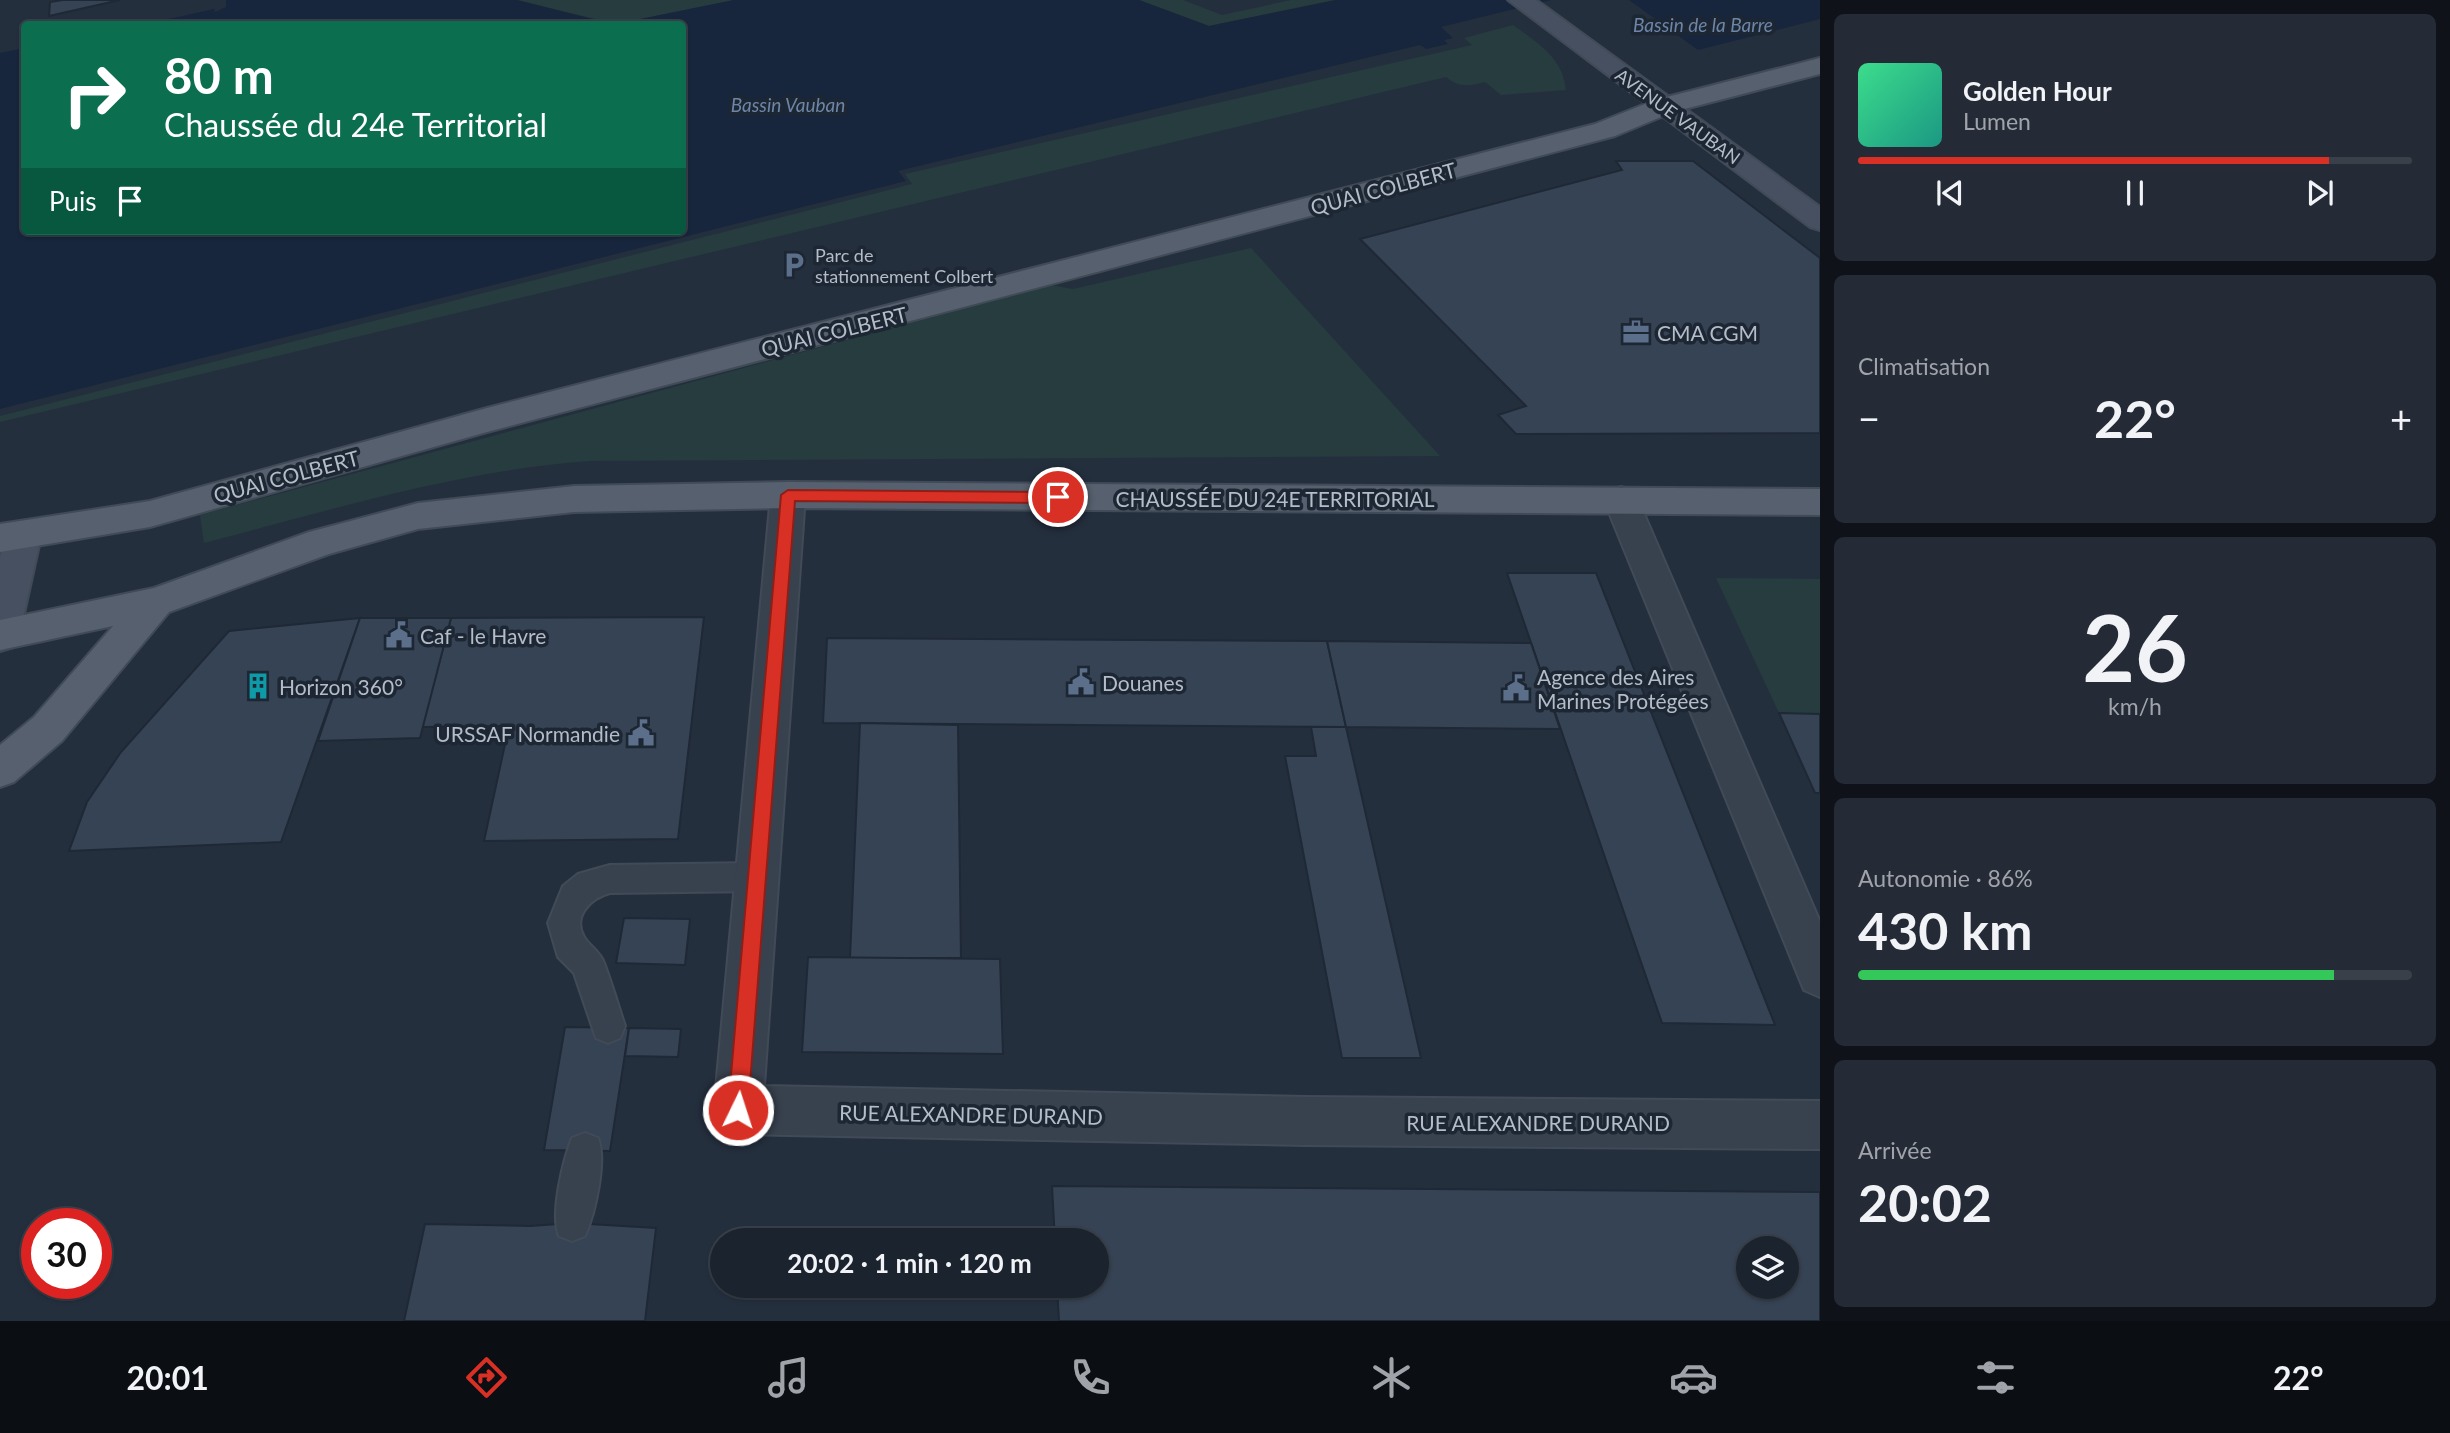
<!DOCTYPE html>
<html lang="fr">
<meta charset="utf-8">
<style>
:root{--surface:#1b232e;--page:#242b36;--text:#f1f3f6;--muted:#a0a4aa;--line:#39404a;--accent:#d93025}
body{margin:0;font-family:Lato,sans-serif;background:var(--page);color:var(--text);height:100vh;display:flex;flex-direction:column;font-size:26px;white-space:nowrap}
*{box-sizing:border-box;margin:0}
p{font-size:23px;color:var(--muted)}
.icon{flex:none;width:38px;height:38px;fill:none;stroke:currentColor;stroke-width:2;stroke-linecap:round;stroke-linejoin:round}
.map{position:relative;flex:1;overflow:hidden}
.drawer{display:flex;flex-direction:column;gap:14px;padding:14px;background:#0f1319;width:630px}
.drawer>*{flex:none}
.guide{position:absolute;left:21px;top:21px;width:665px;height:214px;border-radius:7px;box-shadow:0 2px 5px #0004,0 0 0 2px var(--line);background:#0b6e4f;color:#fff;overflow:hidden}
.fabs{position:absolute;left:1736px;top:1236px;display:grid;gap:14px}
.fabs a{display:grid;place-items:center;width:63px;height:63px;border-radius:50%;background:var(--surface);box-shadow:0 2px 5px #0004,0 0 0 2px var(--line);font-size:35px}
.speed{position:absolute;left:21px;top:1208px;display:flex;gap:14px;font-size:35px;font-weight:700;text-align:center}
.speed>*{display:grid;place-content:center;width:91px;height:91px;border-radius:50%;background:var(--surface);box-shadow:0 2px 5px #0004,0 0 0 2px var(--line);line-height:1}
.speed .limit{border:10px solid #d22;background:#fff;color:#111}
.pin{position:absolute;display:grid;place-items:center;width:60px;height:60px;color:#fff;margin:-30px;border:4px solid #fff;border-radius:50%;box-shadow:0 2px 7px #0007}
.me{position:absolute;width:77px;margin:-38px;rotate:4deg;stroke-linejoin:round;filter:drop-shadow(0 0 5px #0008)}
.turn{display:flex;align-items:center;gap:24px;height:147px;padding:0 28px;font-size:32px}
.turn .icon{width:91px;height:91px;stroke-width:2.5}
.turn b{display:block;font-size:49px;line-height:60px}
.then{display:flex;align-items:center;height:66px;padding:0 28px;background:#0003;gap:14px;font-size:26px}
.big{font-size:52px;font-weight:700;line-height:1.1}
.drawer .tile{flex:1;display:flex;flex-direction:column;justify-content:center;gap:10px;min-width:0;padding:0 24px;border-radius:10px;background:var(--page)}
.drawer .dial{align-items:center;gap:0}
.dial b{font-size:91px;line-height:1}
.song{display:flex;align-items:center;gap:21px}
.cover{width:84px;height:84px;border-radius:10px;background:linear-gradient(135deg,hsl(150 70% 55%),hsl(170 70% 35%))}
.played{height:7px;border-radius:4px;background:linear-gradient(90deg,var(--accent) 85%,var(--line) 85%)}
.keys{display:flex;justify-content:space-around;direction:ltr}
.heat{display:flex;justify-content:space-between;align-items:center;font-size:38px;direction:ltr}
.charge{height:10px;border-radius:5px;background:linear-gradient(90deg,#34c759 86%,var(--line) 0)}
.trip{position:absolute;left:710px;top:1228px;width:399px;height:70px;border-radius:35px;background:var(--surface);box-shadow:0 2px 5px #0004,0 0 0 2px var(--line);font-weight:700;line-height:70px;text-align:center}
.tabs{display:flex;height:112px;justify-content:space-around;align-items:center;background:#0b0e12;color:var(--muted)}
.tabs .icon{width:49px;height:49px}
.tabs .on{color:var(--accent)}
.tabs b{font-size:32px;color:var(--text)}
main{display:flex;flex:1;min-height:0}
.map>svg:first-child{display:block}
.green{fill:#263c3f}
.water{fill:#17263c}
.building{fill:#364354;stroke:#1f2835;stroke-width:2;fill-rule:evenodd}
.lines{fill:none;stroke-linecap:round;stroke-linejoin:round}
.lane-casing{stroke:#414a57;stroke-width:4}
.street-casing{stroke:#414a57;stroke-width:4}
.secondary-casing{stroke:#414a57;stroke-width:4}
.primary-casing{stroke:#414a57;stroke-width:4}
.lane{fill:#38414e;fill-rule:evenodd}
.street{fill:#38414e;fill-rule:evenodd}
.secondary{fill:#465061;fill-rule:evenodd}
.primary{fill:#56606e;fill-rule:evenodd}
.route{fill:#d93025;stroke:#8d1f18;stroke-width:2}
.labels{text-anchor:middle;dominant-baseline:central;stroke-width:7;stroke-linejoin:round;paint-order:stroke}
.far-street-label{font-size:18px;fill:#b4bcc9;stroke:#1d2633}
.far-poi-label{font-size:18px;fill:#b4bcc9;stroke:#1d2633;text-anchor:start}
.far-water-label{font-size:19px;font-style:italic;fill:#6d86a8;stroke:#1d2633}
.street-label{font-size:21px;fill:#b4bcc9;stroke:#1d2633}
.poi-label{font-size:21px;fill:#b4bcc9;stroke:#1d2633;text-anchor:start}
</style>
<main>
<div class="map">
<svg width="1820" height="1321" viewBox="0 0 1820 1321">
<rect width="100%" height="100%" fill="#242f3e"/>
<g class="green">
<polygon points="517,0 734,0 616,24"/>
<polygon points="1139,0 1183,0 1222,15 1291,0 1334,0 1209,26"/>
<path d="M 1513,25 C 1538,43 1563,58 1566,90 L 1501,95 L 1485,82 C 1469,86 1459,88 1446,77 L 0,422 L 0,416 L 912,184 L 905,174 L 1472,45 L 1464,38 Z"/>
<path d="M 1251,248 L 1440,456 L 589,461 C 457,471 331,510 204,543 L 200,515 L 1051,285 L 1073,289 Z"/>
<polygon points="1716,578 1820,579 1820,714 1779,713"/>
</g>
<g class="water">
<polygon points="226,0 517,0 612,24 146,24 214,9 215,12 226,7"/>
<polygon points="734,0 1139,0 1209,26 1336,0 1551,0 1441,27 1453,38 1444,40 1448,44 1426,49 1420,45 898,171 906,181 0,409 0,53 24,48 24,231 682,231 682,24 616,24"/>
<polygon points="1629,0 1820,0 1820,19 1698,50"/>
</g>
<g class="building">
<polygon points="63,0 120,0 49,16 50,2"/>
<polygon points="1616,161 1693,161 1820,258 1820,433 1516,434 1498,415 1526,406 1360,239 1622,170"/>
<polygon points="1507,573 1596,573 1775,1025 1662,1023"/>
<polygon points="704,617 678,839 484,841 509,726 422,727 451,618"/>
<polygon points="360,618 281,842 69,851 87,802 121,752 229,631"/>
<polygon points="360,618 451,618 420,738 318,741"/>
<polygon points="827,638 1327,641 1346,727 823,723"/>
<polygon points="1327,641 1531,643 1560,729 1346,727"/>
<polygon points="1779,713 1820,714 1820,793 1815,793"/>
<polygon points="860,723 958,725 961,958 850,958"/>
<polygon points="1311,727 1346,727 1421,1058 1342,1058 1285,756 1316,756"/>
<polygon points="624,918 690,919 685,965 616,963"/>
<polygon points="808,957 1000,959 1003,1054 802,1052"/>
<polygon points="565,1027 629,1028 610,1151 544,1150"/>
<polygon points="629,1028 681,1029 678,1057 625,1056"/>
<path d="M 1052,1186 L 1820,1192 L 1820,1321 L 1059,1321 L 1057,1286 L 1097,1286 L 1097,1241 L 1055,1241 ZM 1748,1248 L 1787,1248 L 1787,1286 L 1748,1286 Z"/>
<polygon points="572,1223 656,1228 645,1321 404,1321 425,1224 530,1226"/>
</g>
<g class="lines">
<g class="lane-casing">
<g id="lane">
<path d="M 757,863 L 768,867 L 773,877 L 768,887 L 757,891 L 610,893 C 591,898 572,916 584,937 C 590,947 600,951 604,963 C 612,984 618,1005 625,1026 L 620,1038 L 608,1043 L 596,1038 L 574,973 L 558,957 L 548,923 L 563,886 L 578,874 L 610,865 Z"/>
<path d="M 585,1133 L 598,1138 C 607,1161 595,1213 585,1236 L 572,1241 L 559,1236 C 550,1214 563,1161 572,1138 Z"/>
</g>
</g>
<g class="street-casing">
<g id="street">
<polygon points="788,482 800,486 805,495 764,1086 1305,1097 1820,1101 1820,1149 1305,1145 738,1134 721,1127 714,1110 771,495 776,486"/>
<polygon points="1621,487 1633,491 1638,500 1820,922 1820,997 1804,990 1604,500 1609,491"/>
</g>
</g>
<g class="secondary-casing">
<g id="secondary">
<polygon points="1508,0 1536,0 1820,207 1820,230 1810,227"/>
<polygon points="23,522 36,526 41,536 19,636 13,647 0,651 0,557 10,526"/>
</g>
</g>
<g class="primary-casing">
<g id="primary">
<polygon points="1820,58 1820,74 1673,112 1615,136 487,432 150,527 0,552 0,524 150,501 487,408 1595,124 1655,100"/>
<polygon points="788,482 1820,489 1820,515 788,508 574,512 418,529 329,554 169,612 62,741 14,782 0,787 0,745 34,717 113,626 0,650 0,620 154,588 309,532 418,503 574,486"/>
</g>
</g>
<use href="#lane" class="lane"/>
<use href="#street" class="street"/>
<use href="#secondary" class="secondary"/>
<use href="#primary" class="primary"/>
</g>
<polygon class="route" points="788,490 1058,492 1065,497 1058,503 795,501 748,1110 745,1117 738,1120 731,1117 728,1110 781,495"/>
<defs>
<g id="parking-bare" transform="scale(2.1)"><path d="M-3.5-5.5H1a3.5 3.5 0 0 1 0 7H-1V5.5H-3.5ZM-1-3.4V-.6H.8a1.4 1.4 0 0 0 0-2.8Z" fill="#5c6f8a" stroke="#1d2633" stroke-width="2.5" paint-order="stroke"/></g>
<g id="office-bare" transform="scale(2.1)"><path d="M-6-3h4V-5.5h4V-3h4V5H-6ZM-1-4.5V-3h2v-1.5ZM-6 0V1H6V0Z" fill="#5c6f8a" stroke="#1d2633" stroke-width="2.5" paint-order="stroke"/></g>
<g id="civic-bare" transform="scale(2.1)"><path d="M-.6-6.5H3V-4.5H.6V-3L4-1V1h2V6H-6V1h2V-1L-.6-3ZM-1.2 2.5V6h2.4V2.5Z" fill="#5c6f8a" stroke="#1d2633" stroke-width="2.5" paint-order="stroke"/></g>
<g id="building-bare" transform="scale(2.1)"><path d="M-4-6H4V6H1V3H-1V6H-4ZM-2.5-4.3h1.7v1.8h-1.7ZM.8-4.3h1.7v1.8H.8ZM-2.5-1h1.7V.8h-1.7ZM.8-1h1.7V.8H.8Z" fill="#0f9aa8" stroke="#1d2633" stroke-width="2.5" paint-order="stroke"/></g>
</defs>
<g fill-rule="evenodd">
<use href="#parking-bare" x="794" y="265"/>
<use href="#office-bare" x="1636" y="332"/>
<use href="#civic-bare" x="399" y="635"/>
<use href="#civic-bare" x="1081" y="682"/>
<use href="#building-bare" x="258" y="686"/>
<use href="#civic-bare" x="1516" y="688"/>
<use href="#civic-bare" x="641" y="733"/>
</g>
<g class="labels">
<g class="far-street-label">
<text transform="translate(1678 116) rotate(36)">AVENUE VAUBAN</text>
</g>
<g class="far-poi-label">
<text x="815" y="255">Parc de<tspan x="815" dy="21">stationnement Colbert</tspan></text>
</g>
<g class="far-water-label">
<text x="1703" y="24">Bassin de la Barre</text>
<text x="788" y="104">Bassin Vauban</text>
</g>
<g class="street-label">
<text transform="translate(1383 188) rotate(-15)">QUAI COLBERT</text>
<text transform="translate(834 331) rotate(-14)">QUAI COLBERT</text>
<text transform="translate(286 476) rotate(-15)">QUAI COLBERT</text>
<text x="1275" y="498">CHAUSSÉE DU 24E TERRITORIAL</text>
<text transform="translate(971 1114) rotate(1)">RUE ALEXANDRE DURAND</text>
<text x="1538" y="1122">RUE ALEXANDRE DURAND</text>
</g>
<g class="poi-label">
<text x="1657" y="332">CMA CGM</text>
<text x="420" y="635">Caf - le Havre</text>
<text x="1537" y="676">Agence des Aires<tspan x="1537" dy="24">Marines Protégées</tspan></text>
<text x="1102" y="682">Douanes</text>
<text x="279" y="686">Horizon 360°</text>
<text x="620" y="733" text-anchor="end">URSSAF Normandie</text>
</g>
</g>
</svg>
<div class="fabs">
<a><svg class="icon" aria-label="layers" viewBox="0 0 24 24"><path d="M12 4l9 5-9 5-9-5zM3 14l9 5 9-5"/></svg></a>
</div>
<div class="speed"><div class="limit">30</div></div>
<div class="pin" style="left:1058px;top:497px;background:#d93025"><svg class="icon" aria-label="arrive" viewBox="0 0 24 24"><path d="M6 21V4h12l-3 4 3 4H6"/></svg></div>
<svg class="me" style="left:738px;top:1110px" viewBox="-20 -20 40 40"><circle r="17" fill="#d93025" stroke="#fff" stroke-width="3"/><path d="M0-11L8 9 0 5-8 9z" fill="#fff"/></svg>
<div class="trip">20:02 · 1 min · 120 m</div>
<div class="guide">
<div class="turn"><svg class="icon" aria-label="right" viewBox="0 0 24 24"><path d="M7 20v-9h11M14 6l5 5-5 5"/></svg><div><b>80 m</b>Chaussée du 24e Territorial</div></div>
<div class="then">Puis<svg class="icon" aria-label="arrive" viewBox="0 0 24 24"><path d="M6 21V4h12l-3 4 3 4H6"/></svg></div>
</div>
</div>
<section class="drawer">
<div class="tile">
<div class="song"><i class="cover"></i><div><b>Golden Hour</b><p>Lumen</p></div></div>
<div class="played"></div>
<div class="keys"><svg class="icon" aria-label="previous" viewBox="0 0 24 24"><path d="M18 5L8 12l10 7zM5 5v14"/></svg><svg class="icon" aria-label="pause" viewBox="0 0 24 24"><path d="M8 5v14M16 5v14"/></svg><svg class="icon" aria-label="next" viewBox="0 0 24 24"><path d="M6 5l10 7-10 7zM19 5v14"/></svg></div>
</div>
<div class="tile"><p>Climatisation</p>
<div class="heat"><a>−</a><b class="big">22°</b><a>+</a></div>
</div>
<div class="tile dial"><b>26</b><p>km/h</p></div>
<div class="tile"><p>Autonomie · 86%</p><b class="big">430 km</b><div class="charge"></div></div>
<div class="tile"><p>Arrivée</p><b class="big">20:02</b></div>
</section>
</main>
<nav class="tabs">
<b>20:01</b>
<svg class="icon on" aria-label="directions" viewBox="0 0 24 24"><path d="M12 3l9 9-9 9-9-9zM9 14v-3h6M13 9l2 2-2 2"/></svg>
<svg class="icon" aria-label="music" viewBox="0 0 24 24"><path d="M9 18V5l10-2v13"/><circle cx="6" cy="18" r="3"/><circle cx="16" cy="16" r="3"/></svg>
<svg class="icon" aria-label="phone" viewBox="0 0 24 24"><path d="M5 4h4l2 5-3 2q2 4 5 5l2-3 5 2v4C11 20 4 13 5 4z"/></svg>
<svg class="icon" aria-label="climate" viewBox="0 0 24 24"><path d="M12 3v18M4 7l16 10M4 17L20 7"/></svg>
<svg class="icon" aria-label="car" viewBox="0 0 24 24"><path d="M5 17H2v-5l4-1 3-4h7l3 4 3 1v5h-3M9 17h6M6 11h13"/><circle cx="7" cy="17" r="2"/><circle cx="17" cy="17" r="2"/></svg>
<svg class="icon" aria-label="filters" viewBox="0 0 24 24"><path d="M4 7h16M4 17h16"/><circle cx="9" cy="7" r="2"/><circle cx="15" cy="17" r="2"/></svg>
<b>22°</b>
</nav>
